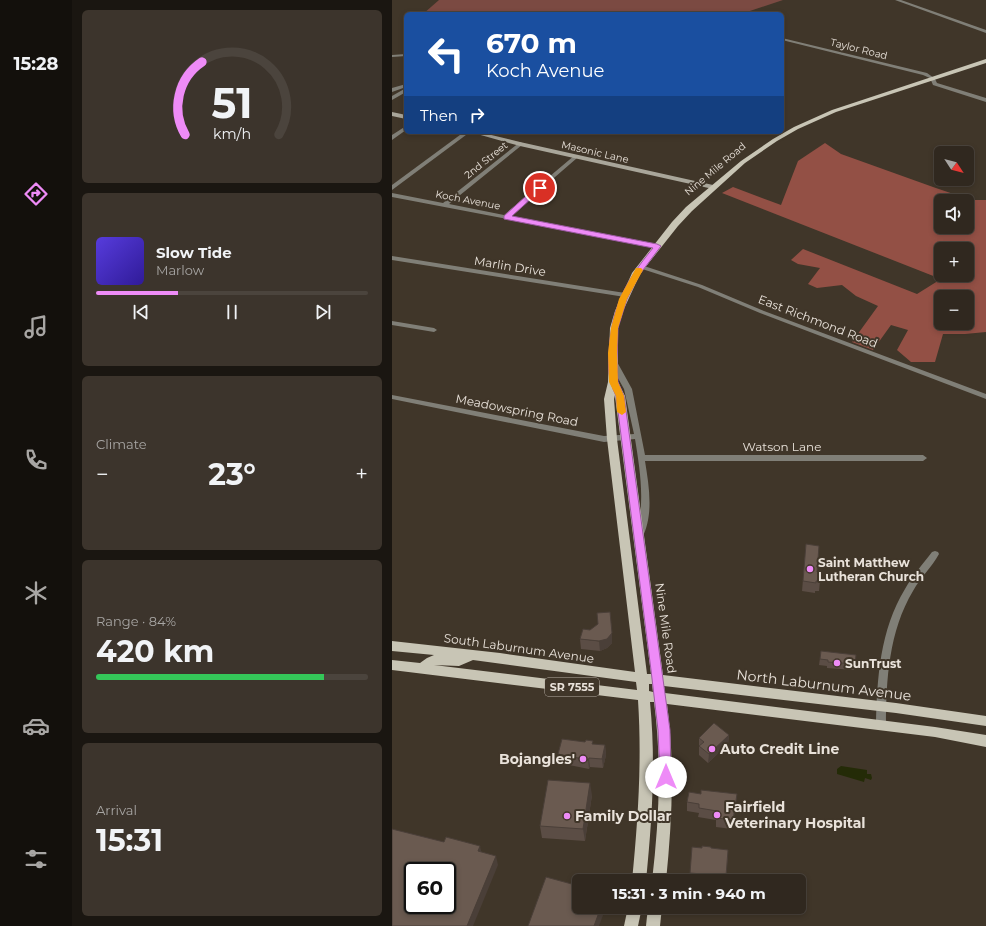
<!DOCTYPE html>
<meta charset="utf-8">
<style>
:root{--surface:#30281f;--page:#3c342c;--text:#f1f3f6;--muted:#a8a6a4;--line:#4b443d;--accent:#ee8bf7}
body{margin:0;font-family:Montserrat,sans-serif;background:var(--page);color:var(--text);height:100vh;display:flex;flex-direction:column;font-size:15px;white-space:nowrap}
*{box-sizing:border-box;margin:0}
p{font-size:13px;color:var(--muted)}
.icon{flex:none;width:22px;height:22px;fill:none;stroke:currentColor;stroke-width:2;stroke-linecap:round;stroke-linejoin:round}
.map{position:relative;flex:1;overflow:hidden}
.side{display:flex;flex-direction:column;gap:10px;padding:10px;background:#1a1611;width:320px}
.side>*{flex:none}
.top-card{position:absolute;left:12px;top:12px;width:380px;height:122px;border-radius:6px;box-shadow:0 2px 6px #0003,0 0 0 1px var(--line);background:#1a4fa0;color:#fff;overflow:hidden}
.needle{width:26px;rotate:126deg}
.buttons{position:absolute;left:542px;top:146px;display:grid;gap:8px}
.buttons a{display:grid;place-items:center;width:40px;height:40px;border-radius:6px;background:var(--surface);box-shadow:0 2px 6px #0003,0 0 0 1px var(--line);font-size:20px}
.speed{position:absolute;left:12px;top:862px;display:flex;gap:8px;font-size:20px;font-weight:700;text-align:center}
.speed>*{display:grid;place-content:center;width:52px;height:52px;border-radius:50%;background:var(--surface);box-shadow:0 2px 6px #0003,0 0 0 1px var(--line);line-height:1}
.speed .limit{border:2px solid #111;border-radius:6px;background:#fff;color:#111}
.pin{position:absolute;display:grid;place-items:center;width:34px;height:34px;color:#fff;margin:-17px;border:2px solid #fff;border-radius:50%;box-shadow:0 1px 4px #0007}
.me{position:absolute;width:44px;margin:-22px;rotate:0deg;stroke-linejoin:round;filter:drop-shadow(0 0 3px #0008)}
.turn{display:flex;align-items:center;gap:14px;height:84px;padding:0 16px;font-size:18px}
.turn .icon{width:52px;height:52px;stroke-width:2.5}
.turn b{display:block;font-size:28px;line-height:34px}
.then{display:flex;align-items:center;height:38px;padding:0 16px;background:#0003;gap:8px;font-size:15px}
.big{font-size:30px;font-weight:700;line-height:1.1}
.side .card{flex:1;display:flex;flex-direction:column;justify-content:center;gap:6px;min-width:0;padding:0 14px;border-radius:6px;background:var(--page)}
.side .dial{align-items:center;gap:0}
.dial svg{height:104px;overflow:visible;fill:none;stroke:var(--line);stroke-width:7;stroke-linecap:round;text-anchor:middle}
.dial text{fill:var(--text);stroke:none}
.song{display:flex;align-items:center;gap:12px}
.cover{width:48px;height:48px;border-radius:6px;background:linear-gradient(135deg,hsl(250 70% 55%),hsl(250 70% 35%))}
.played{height:4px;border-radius:2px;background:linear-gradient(90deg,var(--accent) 30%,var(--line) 30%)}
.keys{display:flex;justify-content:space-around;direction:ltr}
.heat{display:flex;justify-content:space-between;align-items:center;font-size:22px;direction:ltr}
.charge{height:6px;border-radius:3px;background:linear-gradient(90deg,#34c759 84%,var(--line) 0)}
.trip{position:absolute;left:180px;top:874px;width:234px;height:40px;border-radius:6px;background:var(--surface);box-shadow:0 2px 6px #0003,0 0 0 1px var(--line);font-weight:700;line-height:40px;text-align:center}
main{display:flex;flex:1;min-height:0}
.tab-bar{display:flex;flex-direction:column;width:72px;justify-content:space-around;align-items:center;background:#13100c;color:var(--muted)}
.tab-bar .icon{width:28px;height:28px}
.tab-bar .on{color:var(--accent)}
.tab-bar b{font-size:18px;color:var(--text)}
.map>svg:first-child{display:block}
.green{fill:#7b4a42}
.forest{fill:#935045;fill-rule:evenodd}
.water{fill:#242b07}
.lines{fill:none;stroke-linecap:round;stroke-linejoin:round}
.minor{fill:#807f77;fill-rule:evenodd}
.tertiary{fill:#807f77;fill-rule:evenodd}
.secondary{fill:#a9a69a;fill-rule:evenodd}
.primary{fill:#c8c5b5;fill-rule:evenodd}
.wall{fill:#5b4d45}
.shaded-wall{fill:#4a3f38}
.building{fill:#6a5a50;stroke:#4a3f38;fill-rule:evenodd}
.route{fill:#ee8bf7;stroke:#9b5aa1}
.slow{fill:#f59e0b}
.poi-dot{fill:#ee8bf7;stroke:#403629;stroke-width:1.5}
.labels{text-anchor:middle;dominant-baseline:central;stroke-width:4;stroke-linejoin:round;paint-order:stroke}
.far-street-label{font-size:10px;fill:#e9e2da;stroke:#403629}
.shield{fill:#403629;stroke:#b6aea5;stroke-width:1}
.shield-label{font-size:11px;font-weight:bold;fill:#e9e2da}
.street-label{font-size:12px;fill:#e9e2da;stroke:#403629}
.poi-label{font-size:12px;font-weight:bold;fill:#e9e2da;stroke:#403629;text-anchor:start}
.near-street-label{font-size:14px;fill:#e9e2da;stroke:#403629}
.near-poi-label{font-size:14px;font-weight:bold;fill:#e9e2da;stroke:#403629;text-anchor:start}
</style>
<main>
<nav class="tab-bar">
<b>15:28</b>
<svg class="icon on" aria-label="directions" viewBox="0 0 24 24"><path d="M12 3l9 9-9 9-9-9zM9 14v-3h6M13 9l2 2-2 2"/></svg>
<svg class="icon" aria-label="music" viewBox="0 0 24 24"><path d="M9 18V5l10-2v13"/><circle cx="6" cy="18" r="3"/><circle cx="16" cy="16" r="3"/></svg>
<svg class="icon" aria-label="phone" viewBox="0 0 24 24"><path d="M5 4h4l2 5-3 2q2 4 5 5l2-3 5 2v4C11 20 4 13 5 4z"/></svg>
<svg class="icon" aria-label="climate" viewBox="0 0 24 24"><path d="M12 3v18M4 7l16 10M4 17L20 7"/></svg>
<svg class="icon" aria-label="car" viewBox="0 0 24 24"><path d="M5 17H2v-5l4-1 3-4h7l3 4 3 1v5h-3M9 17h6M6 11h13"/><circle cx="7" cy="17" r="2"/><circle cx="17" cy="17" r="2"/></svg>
<svg class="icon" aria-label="filters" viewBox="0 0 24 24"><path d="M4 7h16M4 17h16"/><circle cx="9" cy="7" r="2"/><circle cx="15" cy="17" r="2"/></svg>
</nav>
<section class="side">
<div class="card dial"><svg viewBox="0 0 100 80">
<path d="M14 69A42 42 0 1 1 86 69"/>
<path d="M14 69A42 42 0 0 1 27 13" stroke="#ee8bf7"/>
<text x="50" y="56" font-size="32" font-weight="700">51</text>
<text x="50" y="72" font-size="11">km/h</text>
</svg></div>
<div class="card">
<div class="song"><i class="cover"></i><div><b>Slow Tide</b><p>Marlow</p></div></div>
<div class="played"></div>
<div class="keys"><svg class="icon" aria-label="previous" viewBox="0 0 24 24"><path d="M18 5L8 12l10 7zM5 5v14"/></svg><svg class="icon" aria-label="pause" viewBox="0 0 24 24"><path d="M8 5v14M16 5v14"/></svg><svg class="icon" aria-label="next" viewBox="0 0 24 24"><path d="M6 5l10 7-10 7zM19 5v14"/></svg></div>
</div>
<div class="card"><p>Climate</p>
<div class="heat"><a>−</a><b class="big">23°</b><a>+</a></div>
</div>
<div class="card"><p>Range · 84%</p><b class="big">420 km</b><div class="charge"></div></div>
<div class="card"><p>Arrival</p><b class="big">15:31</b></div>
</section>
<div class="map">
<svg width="594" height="926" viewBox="0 0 594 926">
<rect width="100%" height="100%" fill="#403629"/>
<polygon class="green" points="47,0 391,0 349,14 31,14"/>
<path class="forest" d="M 433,143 L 449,154 L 541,187 L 579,200 L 594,200 L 594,332 L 573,334 L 551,334 L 543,362 L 519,362 L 505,350 L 516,330 L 499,325 L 481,350 L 460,342 L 486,306 L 464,296 L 450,285 L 425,288 L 416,284 L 428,268 L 406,264 L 399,260 L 411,249 L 525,294 L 549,279 L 330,193 L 341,187 L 389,205 L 406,161 ZM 549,201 L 575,201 L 575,227 L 549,227 ZM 549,249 L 575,249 L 575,275 L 549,275 ZM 549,297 L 575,297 L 575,323 L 549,323 Z"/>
<polygon class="water" points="449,766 475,770 475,774 479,774 480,778 479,780 473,778 472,782 445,774 445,769"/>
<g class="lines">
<g class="minor">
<polygon points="390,38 535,73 542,78 540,79 531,75 390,40"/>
<polygon points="14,54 14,56 0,57 0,55"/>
<polygon points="14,84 14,87 0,92 0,88"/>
<polygon points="14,88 14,92 0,100 0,96"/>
<polygon points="14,126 14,130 0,140 0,135"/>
<polygon points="72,132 78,132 0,190 0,185"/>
<polygon points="128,142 130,143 130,145 57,204 112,215 183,155 185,156 185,158 118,216 265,245 267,246 267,248 0,197 0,193 51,203"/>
<polygon points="0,256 233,293 236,295 233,297 0,260"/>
<polygon points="249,265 310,285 372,311 594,394 594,399 368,313 306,287 247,268 246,267"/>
<polygon points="0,321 42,328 45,330 42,332 0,325"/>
<path d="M 218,360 L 224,360 L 240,389 L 253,455 L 531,455 L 535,458 L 531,461 L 253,461 C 257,486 262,515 250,538 L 244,538 L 243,536 C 254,505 248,470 243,439 L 212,442 L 0,399 L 0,395 L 212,436 L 242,434 L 232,389 L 217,362 Z"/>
<path d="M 543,551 L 546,552 L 547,554 C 540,567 528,578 521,591 C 497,631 494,680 494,725 L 493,728 L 489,729 L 485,728 L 484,725 C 485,678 488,630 513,589 C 520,576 531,564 540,552 Z"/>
</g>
<g class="tertiary">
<polygon points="503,0 509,0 594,30 594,33"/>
<polygon points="538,77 542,77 545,83 594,98 594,102 541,85 538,78"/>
</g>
<g class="secondary">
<polygon points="0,112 14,115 14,119 0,116"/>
<polygon points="78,132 87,132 128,142 321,185 324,187 321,189 128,146"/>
</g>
<g class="primary">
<path d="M 594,59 L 594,63 L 444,112 L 406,129 L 385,141 L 353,163 L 300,211 L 286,226 L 248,274 L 231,311 L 226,328 L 226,382 L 233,396 L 271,675 L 504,703 L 594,716 L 594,726 L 504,713 L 272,686 L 273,693 L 543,727 L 594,735 L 594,747 L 543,737 L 275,704 C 283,763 280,822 274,881 L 260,881 C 267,822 270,762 262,702 L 258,702 C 264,763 260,820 254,881 L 240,881 C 246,820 250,762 246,700 L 0,670 L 0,660 L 28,663 L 35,658 L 42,655 L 0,651 L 0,641 L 108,653 L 243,672 L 215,439 L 212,399 L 216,382 L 218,328 L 223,311 L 240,273 L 280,222 L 294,207 L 349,161 L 381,139 L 402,127 L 440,110 ZM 223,395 L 223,396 L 259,674 L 255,674 L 225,439 L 222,399 ZM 81,660 L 244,682 L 245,690 L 42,665 L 67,666 ZM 257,684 L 260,684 L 261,692 L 257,691 Z"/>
<polygon points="236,907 250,907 246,926 232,926"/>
<polygon points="256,907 270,907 268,926 254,926"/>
</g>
</g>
<g class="wall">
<polygon points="414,544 428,581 427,591 423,591 423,593 410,591"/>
<polygon points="188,639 220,643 215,648 208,651 189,649"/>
<polygon points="429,651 463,664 462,670 435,668 435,666 427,665"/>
<polygon points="337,735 336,744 316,763 307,755 307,738"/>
<polygon points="201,744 213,745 214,755 211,768 198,767 197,769 167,763 166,754"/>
<polygon points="309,794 344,803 340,829 324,827 324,820 306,817 307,813 295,811 295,802"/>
<polygon points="200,795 193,841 150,838 148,826"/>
<polygon points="319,848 336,850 334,881 298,881 298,873"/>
</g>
<g class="shaded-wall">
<polygon points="220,633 220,643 215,648 208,651 207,641"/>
<polygon points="337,735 336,744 316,763 317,754"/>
<polygon points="213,745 214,755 211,768 210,759"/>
<polygon points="197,758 198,767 197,769 196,760"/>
<polygon points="198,783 200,795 193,841 191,829"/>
<polygon points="345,794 344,803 340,829 341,820"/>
<polygon points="88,846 90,855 86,851"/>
<polygon points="104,856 106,865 81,926 75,926"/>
<polygon points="209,907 214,907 207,926 202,926"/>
</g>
<g class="building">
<polygon points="414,544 427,546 425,572 429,573 428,581 424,581 424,583 411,581"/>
<polygon points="218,612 220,633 215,639 207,641 188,639 191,629 198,630 206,624 205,613"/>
<polygon points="429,651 464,655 463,664 436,662 436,660 428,659"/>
<polygon points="322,723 337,735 317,754 307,746 312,742 307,738"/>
<polygon points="170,739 193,742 194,740 201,741 200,744 213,745 210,759 197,758 196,760 166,754"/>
<polygon points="156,780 198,783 191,829 148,826"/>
<polygon points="309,790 345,794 341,820 324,818 325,811 307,808 307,804 295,802 297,792 309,794"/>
<path d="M 0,829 L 52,842 L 54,837 L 88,846 L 86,851 L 104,856 L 75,926 L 0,926 ZM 21,871 L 55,871 L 55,905 L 21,905 Z"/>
<polygon points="310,846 319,847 319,848 336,850 334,876 298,873 300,847 310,848"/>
<polygon points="154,877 187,886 187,907 209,907 202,926 136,926"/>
</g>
<path class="route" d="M 145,186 L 151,188 L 120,216 L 265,244 L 269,246 L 248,274 L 235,299 L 226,328 L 225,362 L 226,382 L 232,396 L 278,730 L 279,777 L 278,781 L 274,782 L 269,781 L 268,777 L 266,730 L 259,670 L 224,396 C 216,379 216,369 217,351 C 220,306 233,282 261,248 L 112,219 L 112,216 Z"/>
<polygon class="slow" points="244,268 249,268 251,270 235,299 226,328 225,353 226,382 232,396 234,412 230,415 225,412 224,396 217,382 216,353 219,328 227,299"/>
<g class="poi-dot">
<circle cx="418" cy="569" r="4"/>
<circle cx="445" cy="663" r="4"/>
<circle cx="320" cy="749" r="4"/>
<circle cx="191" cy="759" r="4"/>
<circle cx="325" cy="815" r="4"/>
<circle cx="175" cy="816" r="4"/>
</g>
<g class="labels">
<g class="far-street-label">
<text transform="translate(467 49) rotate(14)">Taylor Road</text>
<text transform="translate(203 152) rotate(13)">Masonic Lane</text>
<text transform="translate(94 160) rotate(-39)">2nd Street</text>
<text transform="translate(323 169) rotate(-40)">Nine Mile Road</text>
<text transform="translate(76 200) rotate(11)">Koch Avenue</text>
</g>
<rect class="shield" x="153" y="678" width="54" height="18" rx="3"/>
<g class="shield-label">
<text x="180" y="687">SR 7555</text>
</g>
<g class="street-label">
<text transform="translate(118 266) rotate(9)">Marlin Drive</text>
<text transform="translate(426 321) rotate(21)">East Richmond Road</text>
<text transform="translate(125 410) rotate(11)">Meadowspring Road</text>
<text x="390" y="446">Watson Lane</text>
<text transform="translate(274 628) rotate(82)">Nine Mile Road</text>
<text transform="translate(127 648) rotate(8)">South Laburnum Avenue</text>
</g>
<g class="poi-label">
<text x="426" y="562">Saint Matthew<tspan x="426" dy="14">Lutheran Church</tspan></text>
<text x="453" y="663">SunTrust</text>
</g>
<g class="near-street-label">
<text transform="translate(432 685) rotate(7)">North Laburnum Avenue</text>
</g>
<g class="near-poi-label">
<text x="328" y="749">Auto Credit Line</text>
<text x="183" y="759" text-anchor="end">Bojangles'</text>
<text x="333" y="807">Fairfield<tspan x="333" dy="16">Veterinary Hospital</tspan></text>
<text x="183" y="816">Family Dollar</text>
</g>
</g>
</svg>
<div class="buttons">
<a><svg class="needle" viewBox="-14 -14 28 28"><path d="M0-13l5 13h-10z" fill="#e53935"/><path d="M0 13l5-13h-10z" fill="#a8a6a4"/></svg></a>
<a><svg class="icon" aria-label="sound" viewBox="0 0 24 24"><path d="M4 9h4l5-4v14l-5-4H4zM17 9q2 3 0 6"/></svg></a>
<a>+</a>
<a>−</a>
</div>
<div class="speed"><div class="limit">60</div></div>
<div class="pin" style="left:148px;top:188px;background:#d93025"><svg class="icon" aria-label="arrive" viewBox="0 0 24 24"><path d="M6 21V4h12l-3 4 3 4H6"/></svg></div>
<svg class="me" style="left:274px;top:777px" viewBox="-20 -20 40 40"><circle r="19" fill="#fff"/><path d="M0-13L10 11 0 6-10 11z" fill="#ee8bf7"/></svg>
<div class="trip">15:31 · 3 min · 940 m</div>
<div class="top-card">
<div class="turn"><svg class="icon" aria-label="left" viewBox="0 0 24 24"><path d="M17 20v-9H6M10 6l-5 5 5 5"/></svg><div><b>670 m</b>Koch Avenue</div></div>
<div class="then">Then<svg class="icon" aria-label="right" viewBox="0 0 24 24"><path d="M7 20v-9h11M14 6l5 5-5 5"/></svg></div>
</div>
</div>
</main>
